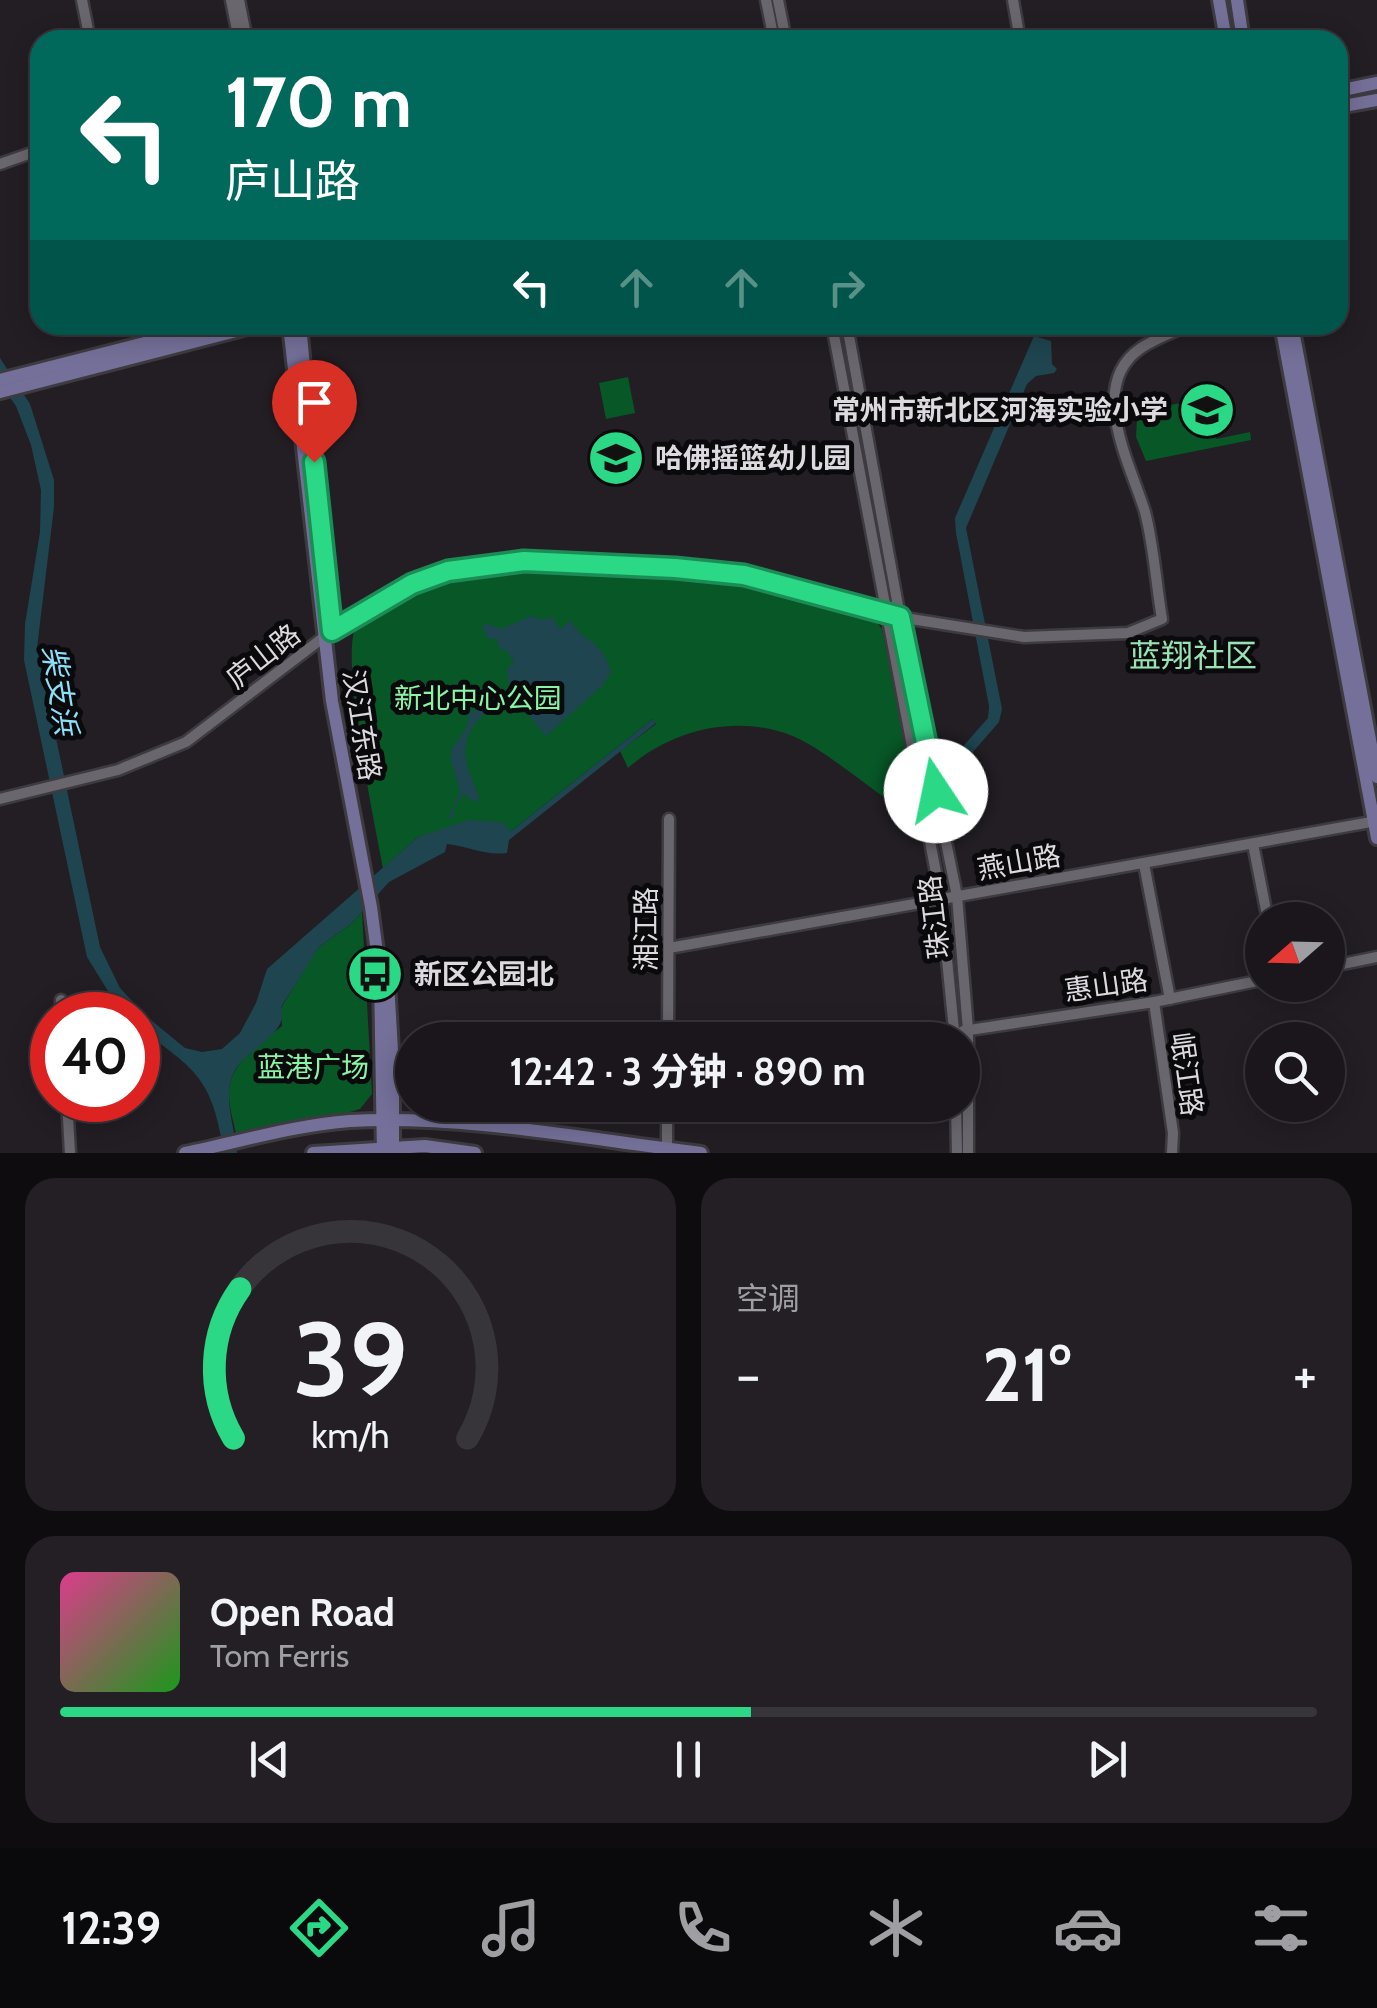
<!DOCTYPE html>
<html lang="zh">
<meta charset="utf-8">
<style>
:root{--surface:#1a161b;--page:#231f24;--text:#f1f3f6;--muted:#9f9fa3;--line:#38353a;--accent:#2ad885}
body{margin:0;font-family:Cabin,"Noto Sans SC",sans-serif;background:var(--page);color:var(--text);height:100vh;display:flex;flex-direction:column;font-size:38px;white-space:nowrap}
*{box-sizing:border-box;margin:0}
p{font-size:32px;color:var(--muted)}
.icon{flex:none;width:55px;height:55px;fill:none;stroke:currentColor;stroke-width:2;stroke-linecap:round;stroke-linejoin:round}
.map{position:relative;height:1153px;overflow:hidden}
.drawer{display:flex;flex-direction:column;gap:25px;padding:25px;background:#0e0c0f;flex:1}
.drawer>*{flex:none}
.guide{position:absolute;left:30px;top:30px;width:1318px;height:305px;border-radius:30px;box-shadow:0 5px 25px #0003,0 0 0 2px var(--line);background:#00695c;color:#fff;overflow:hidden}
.needle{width:65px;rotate:250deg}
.buttons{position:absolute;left:1245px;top:902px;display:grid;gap:20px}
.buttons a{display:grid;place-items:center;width:100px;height:100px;border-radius:50%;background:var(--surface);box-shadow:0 5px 25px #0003,0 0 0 2px var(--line);font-size:50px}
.speed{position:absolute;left:30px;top:992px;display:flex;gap:20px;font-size:50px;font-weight:700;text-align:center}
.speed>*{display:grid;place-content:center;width:130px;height:130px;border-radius:50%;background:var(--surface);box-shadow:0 5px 25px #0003,0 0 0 2px var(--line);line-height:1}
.speed .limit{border:15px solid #d22;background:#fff;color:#111}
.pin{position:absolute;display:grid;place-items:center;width:85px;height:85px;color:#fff;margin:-102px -42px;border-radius:50% 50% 50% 0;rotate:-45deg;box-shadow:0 0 10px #0007}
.pin .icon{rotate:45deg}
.me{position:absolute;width:110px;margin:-55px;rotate:349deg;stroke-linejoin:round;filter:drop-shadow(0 0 8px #0008)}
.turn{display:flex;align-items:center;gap:35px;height:210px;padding:0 30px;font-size:45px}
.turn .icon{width:130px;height:130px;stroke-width:2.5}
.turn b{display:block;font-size:70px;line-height:85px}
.lanes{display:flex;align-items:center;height:95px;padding:0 30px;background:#0003;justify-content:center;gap:50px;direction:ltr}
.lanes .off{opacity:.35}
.big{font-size:75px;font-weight:700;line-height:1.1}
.drawer .card{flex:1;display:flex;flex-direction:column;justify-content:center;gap:15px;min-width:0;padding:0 35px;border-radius:30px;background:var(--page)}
.drawer .dial{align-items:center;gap:0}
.dial svg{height:260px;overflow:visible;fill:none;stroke:var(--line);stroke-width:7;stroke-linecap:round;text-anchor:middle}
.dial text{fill:var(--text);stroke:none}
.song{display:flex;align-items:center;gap:30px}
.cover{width:120px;height:120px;border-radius:15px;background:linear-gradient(135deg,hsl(330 70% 55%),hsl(120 70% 35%))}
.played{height:10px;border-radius:5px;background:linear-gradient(90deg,var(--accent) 55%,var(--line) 55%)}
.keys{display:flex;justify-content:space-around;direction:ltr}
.heat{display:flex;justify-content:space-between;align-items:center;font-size:55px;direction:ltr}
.drawer .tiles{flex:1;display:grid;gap:25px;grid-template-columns:1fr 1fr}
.card:last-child{grid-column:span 2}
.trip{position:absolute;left:395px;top:1022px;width:585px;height:100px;border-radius:50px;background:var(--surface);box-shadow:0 5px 25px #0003,0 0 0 2px var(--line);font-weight:700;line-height:100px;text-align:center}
.dock{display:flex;height:160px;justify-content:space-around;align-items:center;background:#0a090b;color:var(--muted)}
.dock .icon{width:70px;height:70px}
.dock .selected{color:var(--accent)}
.dock b{font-size:45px;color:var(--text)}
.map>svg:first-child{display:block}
.green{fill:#075727}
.water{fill:#1f4550}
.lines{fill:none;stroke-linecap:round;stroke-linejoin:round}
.minor-casing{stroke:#3d3a40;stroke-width:15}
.major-casing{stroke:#3d3a40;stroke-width:18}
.minor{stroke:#6a666d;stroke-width:10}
.major{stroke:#757099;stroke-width:12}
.route-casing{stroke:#1b8c56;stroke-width:25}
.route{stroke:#2ad885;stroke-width:18}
.labels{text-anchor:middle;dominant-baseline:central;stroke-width:10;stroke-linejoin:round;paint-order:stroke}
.poi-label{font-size:28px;font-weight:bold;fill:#dddadf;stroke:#0a090c;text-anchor:start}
.street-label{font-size:28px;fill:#dddadf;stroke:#0a090c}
.park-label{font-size:28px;fill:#8af4a5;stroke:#0a090c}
.water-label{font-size:30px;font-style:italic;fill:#8bdff7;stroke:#0a090c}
.quarter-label{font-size:32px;fill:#98e3b3;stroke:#0a090c}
</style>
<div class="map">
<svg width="1377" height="1153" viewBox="0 0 1377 1153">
<rect width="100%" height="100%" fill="#221e24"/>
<g class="green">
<polygon points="628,377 635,413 606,419 599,383"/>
<polygon points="1197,400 1211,407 1217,426 1216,439 1250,432 1251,440 1146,461 1136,437 1137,418 1149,409"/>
<path d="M 520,567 C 646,568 752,573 873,618 L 882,629 L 917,798 L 892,803 C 866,785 821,748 795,737 C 738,713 672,729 628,768 L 620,751 L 656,724 L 653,719 L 511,831 L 418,837 L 383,868 C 376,831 338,649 357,626 C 362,619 375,614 382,609 C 426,582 469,572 520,567 Z"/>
<path d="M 362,912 L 372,1094 L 360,1109 L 350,1112 L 236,1135 C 234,1122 229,1109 229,1095 C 228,1063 260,1044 282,1026 L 281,1008 L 310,959 L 319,947 L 351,924 Z"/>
</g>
<g class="water">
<polygon points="1034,336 1051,341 1052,364 1057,369 1054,373 1036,376 1027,384 966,528 1002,709 999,722 946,783 943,769 988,718 989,706 956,533 955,518"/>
<path d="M 0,358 L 30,404 L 54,480 L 54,507 L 37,648 L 100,947 L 120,988 L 146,1016 L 185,1048 L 202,1052 L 222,1049 L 240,1033 L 256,1003 L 267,969 L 418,837 L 469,820 L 501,822 L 511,831 L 653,719 L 656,723 L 509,840 L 507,853 C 485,856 468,846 447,844 L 445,852 L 389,882 L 351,924 L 319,947 L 281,1007 C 290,1032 250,1048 237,1067 C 220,1092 235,1126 237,1153 L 224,1153 C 212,1079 198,1071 140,1029 L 138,1015 L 125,1015 L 119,1009 L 87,957 L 24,660 L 25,624 L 40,532 L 41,490 L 31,445 L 16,406 L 0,384 Z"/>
<path d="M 531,616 L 543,620 L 552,617 L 561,630 L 570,620 C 586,646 601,637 611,672 L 603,685 L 546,736 L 526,712 L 524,714 L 514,704 L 511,707 L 503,701 C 477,716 458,736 468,768 C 471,779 477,789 479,800 L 475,802 L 463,794 L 454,808 L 453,817 L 448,818 L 460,792 L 451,760 L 452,749 L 467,727 L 469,713 L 502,698 L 510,690 L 507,669 L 514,662 L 505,649 L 499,649 L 497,639 L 487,638 L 483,626 L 485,623 L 501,629 Z"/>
</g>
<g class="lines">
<g class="minor-casing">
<g id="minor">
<polyline points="82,0 90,40"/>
<polyline points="231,0 239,40"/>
<polyline points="239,0 247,40"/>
<polyline points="766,0 774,40"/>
<polyline points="778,0 786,40"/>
<polyline points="1013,0 1020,40"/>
<polyline points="0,164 40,150"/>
<polyline points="832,325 941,899 955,1040"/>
<polyline points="847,325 900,617 957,896 968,1030 968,1153"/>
<path d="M 0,799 L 118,770 L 186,742 L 324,637 L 365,611 L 412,584 L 448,571 L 490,563 L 618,564 L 744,575 L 886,615 L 1024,637 L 1128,633 L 1162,619 C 1156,584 1154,546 1145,512 C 1131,465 1086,385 1141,348 C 1156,338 1173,332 1190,325"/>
<polyline points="1253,844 1268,920"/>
<polyline points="1144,864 1170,999"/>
<polyline points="669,948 1377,821"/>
<polyline points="1328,967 1377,957"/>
<polyline points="61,1000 62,1015"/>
<polyline points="1154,1002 1173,1133 1172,1153"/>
<polyline points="963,1031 1154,1002 1262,980"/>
<polyline points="668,1040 669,819"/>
<polyline points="67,1100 70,1153"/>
<polyline points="956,1105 957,1153"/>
<polyline points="667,1149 667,1105"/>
</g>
</g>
<g class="major-casing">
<g id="major">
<polyline points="1219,0 1226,40"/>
<polyline points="1237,0 1243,40"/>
<polyline points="1338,91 1377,83"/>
<polyline points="1338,107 1377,100"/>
<polyline points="289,325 332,701 371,907 380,975 383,1153"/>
<polyline points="300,325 305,377"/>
<polyline points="1281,325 1377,838"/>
<polyline points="1292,325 1377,777"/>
<polyline points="0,380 215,325"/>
<polyline points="0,392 259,325"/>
<polyline points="387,966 393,1067 393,1153"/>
<path d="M 185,1153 C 239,1142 295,1125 350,1121 C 466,1115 586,1139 701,1153"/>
<polyline points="313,1153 425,1146 475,1153"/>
</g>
</g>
<use href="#minor" class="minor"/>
<use href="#major" class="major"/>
</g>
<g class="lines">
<g class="route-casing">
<polyline id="route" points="314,462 332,631 412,584 448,571 524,561 675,568 744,575 900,617 936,791"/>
</g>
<use href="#route" class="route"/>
</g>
<defs>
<g id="school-disc" transform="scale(2.875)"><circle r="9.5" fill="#2ad885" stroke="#0a090c"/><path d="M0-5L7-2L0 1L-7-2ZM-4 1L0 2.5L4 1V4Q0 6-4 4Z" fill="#111"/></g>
<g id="bus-disc" transform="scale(2.875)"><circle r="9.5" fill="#2ad885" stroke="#0a090c"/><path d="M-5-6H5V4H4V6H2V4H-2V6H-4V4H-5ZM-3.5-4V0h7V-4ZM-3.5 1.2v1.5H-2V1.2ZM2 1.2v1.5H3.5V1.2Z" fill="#111"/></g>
</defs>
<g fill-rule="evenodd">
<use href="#school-disc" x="1207" y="410"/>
<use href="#school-disc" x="616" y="458"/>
<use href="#bus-disc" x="375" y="974"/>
</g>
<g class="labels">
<g class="poi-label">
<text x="1168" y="410" text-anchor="end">常州市新北区河海实验小学</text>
<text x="655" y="458">哈佛摇篮幼儿园</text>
<text x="414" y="974">新区公园北</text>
</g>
<g class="street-label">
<text transform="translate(263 656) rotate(-38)">庐山路</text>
<text transform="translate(362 725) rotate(81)">汉江东路</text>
<text transform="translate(1019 862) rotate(-10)">燕山路</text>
<text transform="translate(934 917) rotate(-97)">珠江路</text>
<text transform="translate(646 929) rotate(-90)">湘江路</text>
<text transform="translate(1106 985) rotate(-8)">惠山路</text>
<text transform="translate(1187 1074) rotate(82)">岷江路</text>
</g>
<g class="park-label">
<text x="478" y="698">新北中心公园</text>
<text x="313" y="1067">蓝港广场</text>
</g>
<g class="water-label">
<text transform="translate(60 690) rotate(81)">柴支浜</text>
</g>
<g class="quarter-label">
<text x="1193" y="655">蓝翔社区</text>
</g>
</g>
</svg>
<div class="buttons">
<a><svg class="needle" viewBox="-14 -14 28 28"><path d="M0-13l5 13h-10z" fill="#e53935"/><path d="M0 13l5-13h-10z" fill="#9f9fa3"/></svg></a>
<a><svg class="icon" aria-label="search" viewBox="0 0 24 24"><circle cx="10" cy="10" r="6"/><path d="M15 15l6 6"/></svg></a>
</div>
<div class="speed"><div class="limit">40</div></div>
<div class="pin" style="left:314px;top:462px;background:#d93025"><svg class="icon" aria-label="arrive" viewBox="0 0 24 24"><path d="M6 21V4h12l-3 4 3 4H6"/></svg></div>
<svg class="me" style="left:936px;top:791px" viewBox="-20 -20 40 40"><circle r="19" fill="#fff"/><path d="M0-13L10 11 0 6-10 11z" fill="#2ad885"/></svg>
<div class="trip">12:42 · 3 分钟 · 890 m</div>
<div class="guide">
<div class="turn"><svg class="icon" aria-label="left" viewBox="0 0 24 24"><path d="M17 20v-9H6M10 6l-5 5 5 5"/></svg><div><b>170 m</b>庐山路</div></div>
<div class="lanes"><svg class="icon" aria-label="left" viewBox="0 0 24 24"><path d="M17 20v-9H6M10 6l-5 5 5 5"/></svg><svg class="icon off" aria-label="ahead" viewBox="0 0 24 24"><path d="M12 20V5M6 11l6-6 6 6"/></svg><svg class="icon off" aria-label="ahead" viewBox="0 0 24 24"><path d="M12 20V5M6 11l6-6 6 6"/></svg><svg class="icon off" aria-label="right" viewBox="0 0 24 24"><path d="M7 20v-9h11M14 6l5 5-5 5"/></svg></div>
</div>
</div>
<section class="drawer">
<div class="tiles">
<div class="card dial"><svg viewBox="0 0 100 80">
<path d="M14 69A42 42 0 1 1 86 69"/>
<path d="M14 69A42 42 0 0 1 16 23" stroke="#2ad885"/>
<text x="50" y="56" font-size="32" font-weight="700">39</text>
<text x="50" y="72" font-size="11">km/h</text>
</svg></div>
<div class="card"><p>空调</p>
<div class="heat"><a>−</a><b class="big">21°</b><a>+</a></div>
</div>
<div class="card">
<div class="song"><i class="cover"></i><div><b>Open Road</b><p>Tom Ferris</p></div></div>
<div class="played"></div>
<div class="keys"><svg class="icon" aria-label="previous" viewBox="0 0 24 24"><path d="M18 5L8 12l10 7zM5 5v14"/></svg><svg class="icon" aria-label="pause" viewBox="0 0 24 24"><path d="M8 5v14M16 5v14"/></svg><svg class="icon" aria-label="next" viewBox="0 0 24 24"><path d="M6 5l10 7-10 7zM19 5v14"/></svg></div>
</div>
</div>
</section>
<nav class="dock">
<b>12:39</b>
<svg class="icon selected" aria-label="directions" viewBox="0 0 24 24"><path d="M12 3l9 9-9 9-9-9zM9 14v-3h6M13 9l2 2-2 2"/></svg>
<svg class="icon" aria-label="music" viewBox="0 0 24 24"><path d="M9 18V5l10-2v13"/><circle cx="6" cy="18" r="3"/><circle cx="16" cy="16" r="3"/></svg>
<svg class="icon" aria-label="phone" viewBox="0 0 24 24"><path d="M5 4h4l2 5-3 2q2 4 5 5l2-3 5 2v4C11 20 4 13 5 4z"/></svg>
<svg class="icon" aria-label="climate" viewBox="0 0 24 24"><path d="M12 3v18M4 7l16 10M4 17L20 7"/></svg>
<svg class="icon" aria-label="car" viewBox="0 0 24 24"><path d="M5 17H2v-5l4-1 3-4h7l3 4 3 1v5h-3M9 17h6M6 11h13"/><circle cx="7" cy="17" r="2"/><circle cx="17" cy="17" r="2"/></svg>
<svg class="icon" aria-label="filters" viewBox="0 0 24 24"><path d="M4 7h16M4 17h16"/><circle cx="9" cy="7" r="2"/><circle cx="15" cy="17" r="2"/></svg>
</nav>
